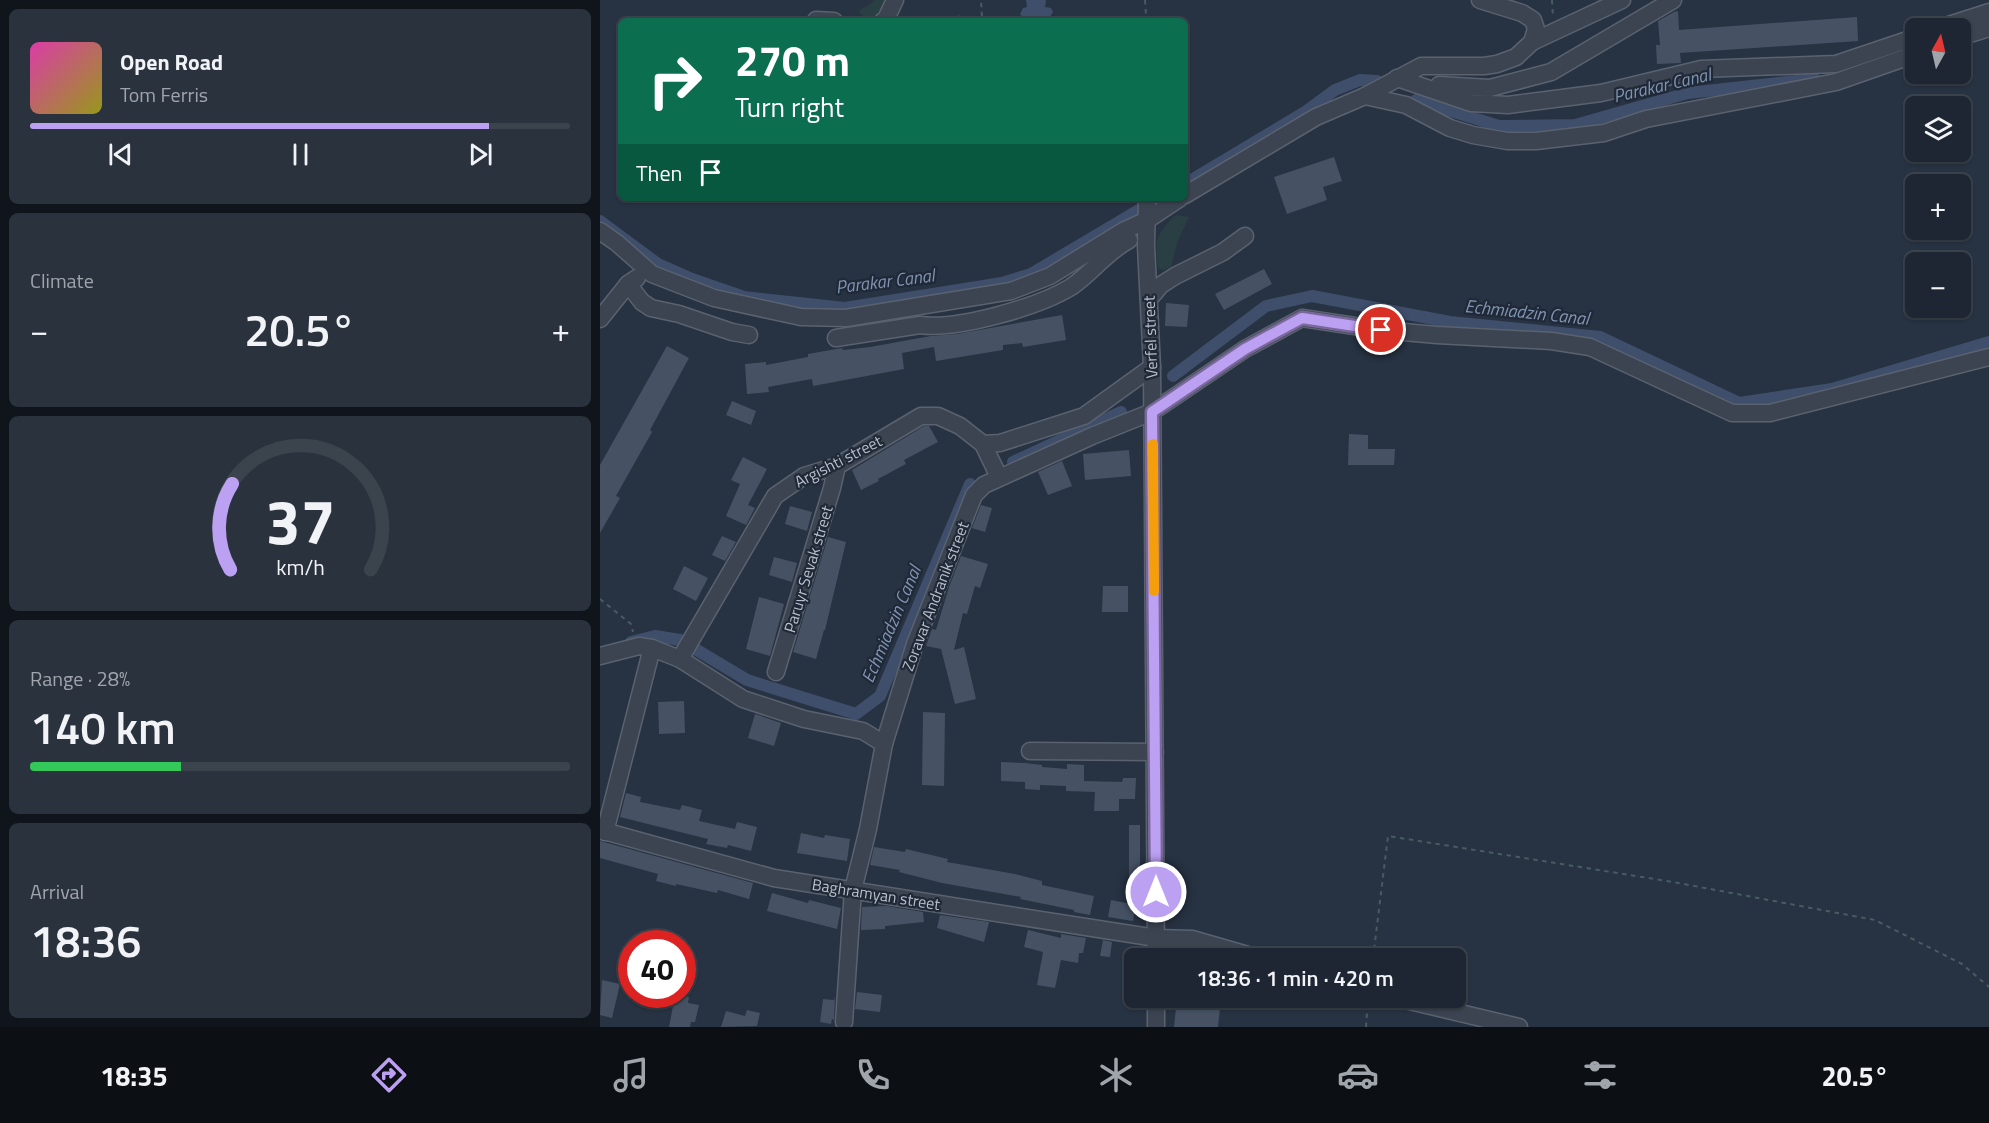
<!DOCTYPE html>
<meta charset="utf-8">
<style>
:root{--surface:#1d2632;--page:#2a323e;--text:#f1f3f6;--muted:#a0a5ac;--line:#3b434d;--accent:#bca0f2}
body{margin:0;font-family:"Titillium Web",sans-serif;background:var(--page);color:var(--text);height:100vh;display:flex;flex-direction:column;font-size:22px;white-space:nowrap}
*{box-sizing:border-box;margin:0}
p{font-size:20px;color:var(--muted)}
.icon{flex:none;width:33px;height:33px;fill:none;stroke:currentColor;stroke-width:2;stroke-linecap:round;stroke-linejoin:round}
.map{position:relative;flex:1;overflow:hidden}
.sheet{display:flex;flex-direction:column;gap:9px;padding:9px;background:#10151c;width:600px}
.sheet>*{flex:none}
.banner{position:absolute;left:18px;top:18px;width:570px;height:183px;border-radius:9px;box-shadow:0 2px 4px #0004,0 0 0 2px var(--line);background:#0b6e4f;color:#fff;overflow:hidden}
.needle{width:39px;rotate:8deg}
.tools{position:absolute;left:1305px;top:18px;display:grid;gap:12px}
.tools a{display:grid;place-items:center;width:66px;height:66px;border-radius:9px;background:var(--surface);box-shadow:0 2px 4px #0004,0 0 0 2px var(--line);font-size:30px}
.speed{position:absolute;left:18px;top:930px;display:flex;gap:12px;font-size:30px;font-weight:700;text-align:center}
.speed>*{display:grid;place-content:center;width:78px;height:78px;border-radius:50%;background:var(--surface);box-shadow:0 2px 4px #0004,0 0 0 2px var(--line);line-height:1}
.speed .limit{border:9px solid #d22;background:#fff;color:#111}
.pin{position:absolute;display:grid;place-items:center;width:51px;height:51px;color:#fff;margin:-26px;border:3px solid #fff;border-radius:50%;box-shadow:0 2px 6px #0007}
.me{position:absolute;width:66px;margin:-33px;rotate:0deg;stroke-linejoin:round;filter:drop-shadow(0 0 4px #0008)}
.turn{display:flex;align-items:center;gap:21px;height:126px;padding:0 18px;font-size:27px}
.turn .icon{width:78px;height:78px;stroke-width:2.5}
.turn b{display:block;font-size:42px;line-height:51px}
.then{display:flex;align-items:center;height:57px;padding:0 18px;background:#0003;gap:12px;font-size:22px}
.big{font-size:45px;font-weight:600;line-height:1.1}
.sheet .tile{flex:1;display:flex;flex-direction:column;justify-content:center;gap:9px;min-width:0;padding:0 21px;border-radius:9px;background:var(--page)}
.sheet .dial{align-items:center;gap:0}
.dial svg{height:156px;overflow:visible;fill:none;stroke:var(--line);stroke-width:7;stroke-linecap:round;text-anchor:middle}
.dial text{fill:var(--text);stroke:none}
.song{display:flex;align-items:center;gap:18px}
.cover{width:72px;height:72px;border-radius:9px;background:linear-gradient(135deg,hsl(320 70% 55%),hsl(60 70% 35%))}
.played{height:6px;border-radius:3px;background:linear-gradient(90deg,var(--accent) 85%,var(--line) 85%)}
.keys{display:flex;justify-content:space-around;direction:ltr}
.heat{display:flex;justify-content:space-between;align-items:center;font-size:33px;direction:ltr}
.charge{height:9px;border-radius:4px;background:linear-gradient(90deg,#34c759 28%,var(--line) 0)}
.trip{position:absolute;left:524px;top:948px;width:342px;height:60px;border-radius:9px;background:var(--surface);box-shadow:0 2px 4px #0004,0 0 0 2px var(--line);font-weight:600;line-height:60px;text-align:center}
.tab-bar{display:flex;height:96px;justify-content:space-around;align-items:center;background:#0c0f14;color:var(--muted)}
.tab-bar .icon{width:42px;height:42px}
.tab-bar .on{color:var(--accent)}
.tab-bar b{font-size:27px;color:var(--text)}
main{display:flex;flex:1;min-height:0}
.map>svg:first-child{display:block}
.green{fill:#293f43}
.water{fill:#3e4e6b}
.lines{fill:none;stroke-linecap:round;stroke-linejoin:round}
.canal{stroke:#3e4e6b;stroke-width:12}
.building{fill:#465264}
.minor-casing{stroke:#5a626f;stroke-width:19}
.path{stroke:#485c60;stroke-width:2;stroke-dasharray:4.5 4.5;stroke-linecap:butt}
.minor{stroke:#3c4452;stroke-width:16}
.route-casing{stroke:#7a689d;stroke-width:15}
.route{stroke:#bca0f2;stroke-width:10}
.slow{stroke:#f59e0b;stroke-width:10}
.labels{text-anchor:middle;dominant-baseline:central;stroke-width:4.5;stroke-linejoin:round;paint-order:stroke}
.street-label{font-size:16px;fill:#b9bfcc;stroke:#202937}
.water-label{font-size:18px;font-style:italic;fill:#8194b2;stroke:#202937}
</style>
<main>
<section class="sheet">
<div class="tile">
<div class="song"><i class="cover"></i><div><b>Open Road</b><p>Tom Ferris</p></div></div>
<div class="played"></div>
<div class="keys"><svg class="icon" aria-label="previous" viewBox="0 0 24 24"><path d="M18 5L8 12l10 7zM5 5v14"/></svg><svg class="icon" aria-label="pause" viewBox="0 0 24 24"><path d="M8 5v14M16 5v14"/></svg><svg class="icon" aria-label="next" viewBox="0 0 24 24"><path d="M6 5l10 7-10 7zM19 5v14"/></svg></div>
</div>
<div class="tile"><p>Climate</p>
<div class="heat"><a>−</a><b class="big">20.5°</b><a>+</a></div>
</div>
<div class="tile dial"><svg viewBox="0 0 100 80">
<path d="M14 69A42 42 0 1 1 86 69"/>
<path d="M14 69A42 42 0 0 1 15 25" stroke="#bca0f2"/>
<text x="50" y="56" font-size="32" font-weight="700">37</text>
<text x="50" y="72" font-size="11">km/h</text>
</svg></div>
<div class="tile"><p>Range · 28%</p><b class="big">140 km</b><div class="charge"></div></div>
<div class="tile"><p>Arrival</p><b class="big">18:36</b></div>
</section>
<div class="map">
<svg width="1389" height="1027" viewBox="0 0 1389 1027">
<rect width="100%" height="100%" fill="#273242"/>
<g class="green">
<polygon points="274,0 287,0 282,17 266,20 258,11 272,3"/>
<path d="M 576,215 L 589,217 L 577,243 L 571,267 L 564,270 L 558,268 C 554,241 556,233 576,215 Z"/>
</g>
<polygon class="water" points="426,0 446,0 445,7 451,8 453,12 450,17 447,17 448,21 427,21 428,17 422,17 420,14 423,8 427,7"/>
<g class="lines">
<g class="canal">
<polyline points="816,100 899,126 975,125 1088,93 1215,79"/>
<polyline points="585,184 705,112 735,90 760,80 777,81"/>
<polyline points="558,200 561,198"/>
<polyline points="0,221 58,264 92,279 144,297 245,308 402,283 431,274 539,210"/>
<polyline points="573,376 666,306 712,296 850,322 1000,337 1139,403 1232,389 1389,342"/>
<polyline points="413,462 521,412"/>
<polyline points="31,642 55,636 80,640 147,680 256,714 280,696 370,484"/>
</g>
</g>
<g class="building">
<polygon points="1078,11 1079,30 1257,17 1258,41 1080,53 1081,63 1057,64 1056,45 1060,45 1058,21 1074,12"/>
<polygon points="734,157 742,181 723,187 727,200 687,214 674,177"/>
<polygon points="664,269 672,284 624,310 615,294"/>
<polygon points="566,303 589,305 587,327 565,326"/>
<polygon points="462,315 466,340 423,347 422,343 403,345 403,350 336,361 334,347 302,353 304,369 213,386 212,379 168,387 169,392 147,394 145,364 166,362 166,365 208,357 208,354 242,348 243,350 270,347 331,336 357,334"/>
<polygon points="67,346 89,358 50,430 52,432 16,496 20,498 0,533 0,465"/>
<polygon points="132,401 156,411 151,425 126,415"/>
<polygon points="324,426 329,426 338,442 304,460 306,464 278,479 279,481 261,490 252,470"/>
<polygon points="749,434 768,435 768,449 795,449 794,465 748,465"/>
<polygon points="529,450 531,476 485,480 483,454"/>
<polygon points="143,457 167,469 148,505 155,508 146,525 126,516 140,484 131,480"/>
<polygon points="462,461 472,486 448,495 438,472"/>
<polygon points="381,505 392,508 385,532 372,528"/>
<polygon points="190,506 212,512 207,531 185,524"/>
<polygon points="122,536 136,542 125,561 112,555"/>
<polygon points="228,537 246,542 225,630 224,630 216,659 193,652"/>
<polygon points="361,556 388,564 380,588 375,586 367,614 363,613 354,650 364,647 376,699 355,704 341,649 326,646 332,629 336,630 349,587"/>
<polygon points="174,557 197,563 192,582 169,575"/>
<polygon points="84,566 108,578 96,601 73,589"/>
<polygon points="503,586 528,586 528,612 502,612"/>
<polygon points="159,597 184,604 170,656 146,649"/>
<polygon points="84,701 85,733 59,734 58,702"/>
<polygon points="323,712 345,713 344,786 322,785"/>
<polygon points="155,714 181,723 174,746 148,738"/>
<polygon points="401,762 425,763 442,765 442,767 467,769 467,764 484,765 484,781 522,782 523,778 536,778 535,799 519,799 519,811 494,811 495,792 466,791 466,786 440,785 440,790 425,789 425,782 401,781"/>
<polygon points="26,793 41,797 40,802 80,810 82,805 102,810 99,821 135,829 137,822 157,827 151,851 128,845 127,848 106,844 108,839 20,817"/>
<rect x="529" y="825" width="11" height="54"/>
<polygon points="201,833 224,838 225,835 250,839 247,861 197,853"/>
<polygon points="0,841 153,883 149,899 118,890 117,893 76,884 76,886 56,881 58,874 0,858"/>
<polygon points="274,847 305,852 306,849 348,859 347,862 415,874 442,881 442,885 494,896 490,915 474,912 474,910 420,899 421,897 342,883 299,872 300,870 270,865"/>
<polygon points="172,893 208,903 209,900 241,908 237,929 167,911"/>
<polygon points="511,900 536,905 533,921 508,917"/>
<polygon points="286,906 323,912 324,922 285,926 285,929 261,930 262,907"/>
<polygon points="340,915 389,922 384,942 337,928"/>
<polygon points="428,930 461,938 461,934 486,938 483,953 479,953 478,963 461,960 455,988 437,985 443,952 424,947"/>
<polygon points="503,940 512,942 510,957 500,956"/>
<polygon points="2,980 20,984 12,1018 0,1015"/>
<polygon points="257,992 282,995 280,1012 255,1009"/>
<polygon points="69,994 89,997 88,1003 99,1005 95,1022 91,1022 90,1027 69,1027 73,1006 67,1005"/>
<polygon points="235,996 234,1020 232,1019 231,1024 220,1022 223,999 234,1000"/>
<polygon points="577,998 621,998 618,1027 574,1027"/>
<polygon points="147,1010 160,1013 157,1026 121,1027 126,1011 145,1016"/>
</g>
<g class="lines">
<g class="minor-casing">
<g id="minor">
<polyline points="216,20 234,21"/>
<polyline points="283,21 285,21 295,0"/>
<polyline points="1339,28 1389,12"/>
<polyline points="1360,37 1389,28"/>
<polyline points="932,42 1022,0"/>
<polyline points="797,78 871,103 908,105 1001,93 1101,69 1236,64 1316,37"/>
<polyline points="839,85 890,88 951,72 1073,0"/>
<polyline points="765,96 806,105 850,128 873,135 907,141 936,141 1004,133 1046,119 1236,82 1316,54"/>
<polyline points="585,195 716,117 765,96 821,66 884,66 897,64 916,57 932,42 936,29 933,20 922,13 880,0"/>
<polyline points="547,198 546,246 552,367 556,958"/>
<polyline points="0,231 17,243 52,274 114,298 201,317 246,318 411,291 450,276 523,231 547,220 580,198"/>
<polyline points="28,284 42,302 51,308 79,314 132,332 149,335"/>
<polyline points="549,299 561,285 575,276 623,252 645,236"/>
<polyline points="0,319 28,284 37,278"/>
<path d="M 236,338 L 320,325 C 358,330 438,307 471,287 C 492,273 506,252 529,240"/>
<polyline points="383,444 400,443 484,416 552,367"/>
<polyline points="0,656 39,646 52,648 80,659 143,699 204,719 263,731 284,744"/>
<polyline points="80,659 175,496 204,476 237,466 321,416 338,416 360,426 383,444 399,477"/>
<polyline points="176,672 232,488 237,466"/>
<polyline points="430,751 555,752"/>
<polyline points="0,830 174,878 556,938 592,939 658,958"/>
<polyline points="5,832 52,648"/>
<polyline points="797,998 919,1027"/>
<polyline points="244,1022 253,890 268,829 284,744 315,644 374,495 384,485 492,436 552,412 645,349 702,318 781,330 837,335 951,341 990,347 1132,413 1170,413 1389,357"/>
<polyline points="556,1027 556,998"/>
</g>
</g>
<g class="path">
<polyline points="545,0 546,15"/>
<polyline points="952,0 953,18"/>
<polyline points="358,16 365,20 382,18 381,0"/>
<polyline points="0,599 31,624 33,632"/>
<polyline points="773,958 788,836 1073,882 1275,920 1362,964 1389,987"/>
<polyline points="766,1027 768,998"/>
</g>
<use href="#minor" class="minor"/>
</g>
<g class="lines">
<g class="route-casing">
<polyline id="route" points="556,892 552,412 645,349 702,318 781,330"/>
</g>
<use href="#route" class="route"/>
<polyline class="slow" points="553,444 554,591"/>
</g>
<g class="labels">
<g class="street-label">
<text transform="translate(550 337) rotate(-92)">Verfel street</text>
<text transform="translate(238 461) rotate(-27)">Argishti street</text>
<text transform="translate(208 569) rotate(-73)">Paruyr Sevak street</text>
<text transform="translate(335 596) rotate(-69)">Zoravar Andranik street</text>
<text transform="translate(276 894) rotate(9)">Baghramyan street</text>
</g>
<g class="water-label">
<text transform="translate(1062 85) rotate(-13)">Parakar Canal</text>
<text transform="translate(285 281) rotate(-7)">Parakar Canal</text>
<text transform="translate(927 312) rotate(6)">Echmiadzin Canal</text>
<text transform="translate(291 624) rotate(-67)">Echmiadzin Canal</text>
</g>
</g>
</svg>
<div class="tools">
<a><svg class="needle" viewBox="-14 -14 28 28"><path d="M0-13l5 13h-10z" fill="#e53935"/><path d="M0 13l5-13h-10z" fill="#a0a5ac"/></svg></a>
<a><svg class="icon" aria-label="layers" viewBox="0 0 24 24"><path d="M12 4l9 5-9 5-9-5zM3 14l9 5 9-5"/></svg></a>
<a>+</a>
<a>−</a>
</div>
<div class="speed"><div class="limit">40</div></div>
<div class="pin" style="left:781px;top:330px;background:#d93025"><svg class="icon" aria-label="arrive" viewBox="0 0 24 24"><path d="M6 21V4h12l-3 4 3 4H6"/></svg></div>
<svg class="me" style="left:556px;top:892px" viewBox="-20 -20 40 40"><circle r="17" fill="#bca0f2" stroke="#fff" stroke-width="3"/><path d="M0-11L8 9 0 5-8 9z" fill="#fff"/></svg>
<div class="trip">18:36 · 1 min · 420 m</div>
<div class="banner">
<div class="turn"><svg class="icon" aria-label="right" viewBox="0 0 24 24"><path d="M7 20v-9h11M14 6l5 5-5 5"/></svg><div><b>270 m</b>Turn right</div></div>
<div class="then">Then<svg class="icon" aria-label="arrive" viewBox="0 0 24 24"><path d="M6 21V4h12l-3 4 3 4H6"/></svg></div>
</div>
</div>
</main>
<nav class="tab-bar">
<b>18:35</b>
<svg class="icon on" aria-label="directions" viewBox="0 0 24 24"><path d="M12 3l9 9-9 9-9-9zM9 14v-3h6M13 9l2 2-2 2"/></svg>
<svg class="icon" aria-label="music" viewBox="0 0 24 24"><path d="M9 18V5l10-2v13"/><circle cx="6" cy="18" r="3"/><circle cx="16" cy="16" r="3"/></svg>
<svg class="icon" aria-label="phone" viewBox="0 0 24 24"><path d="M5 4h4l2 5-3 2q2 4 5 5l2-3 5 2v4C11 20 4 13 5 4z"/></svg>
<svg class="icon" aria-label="climate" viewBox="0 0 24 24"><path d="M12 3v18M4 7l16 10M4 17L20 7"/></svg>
<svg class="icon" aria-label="car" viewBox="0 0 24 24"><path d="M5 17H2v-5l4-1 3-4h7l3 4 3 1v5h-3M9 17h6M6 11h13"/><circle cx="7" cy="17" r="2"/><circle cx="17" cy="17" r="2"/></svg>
<svg class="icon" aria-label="filters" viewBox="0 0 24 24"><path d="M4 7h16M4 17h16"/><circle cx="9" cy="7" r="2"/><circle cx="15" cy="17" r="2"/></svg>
<b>20.5°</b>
</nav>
